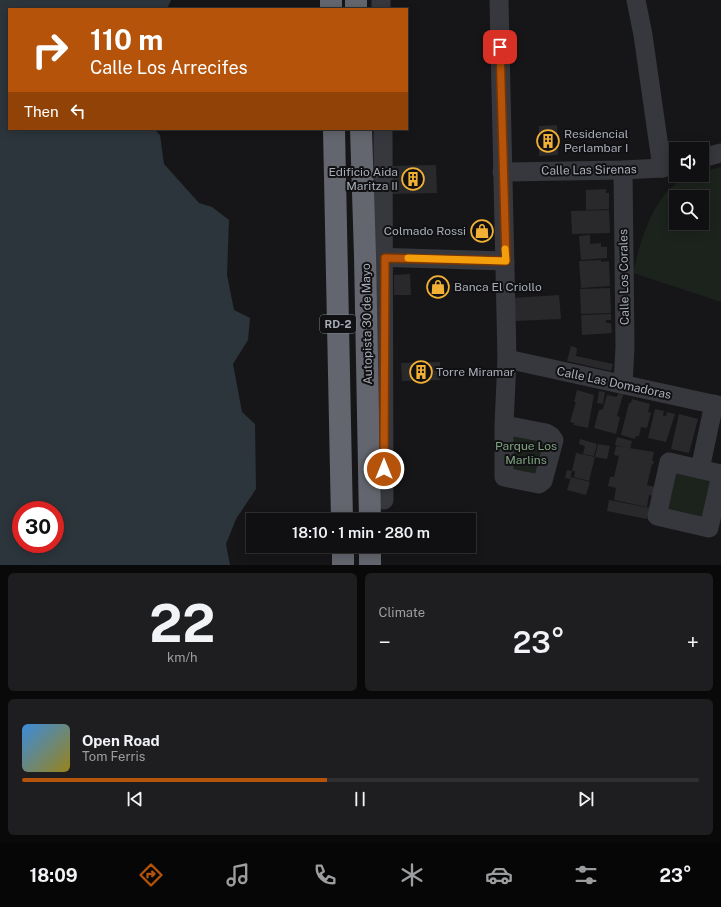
<!DOCTYPE html>
<meta charset="utf-8">
<style>
:root{--surface:#101012;--page:#1e1e20;--text:#f1f3f6;--muted:#9c9d9f;--line:#303032;--accent:#b45309}
body{margin:0;font-family:"Public Sans",sans-serif;background:var(--page);color:var(--text);height:100vh;display:flex;flex-direction:column;font-size:15px;white-space:nowrap}
*{box-sizing:border-box;margin:0}
p{font-size:13px;color:var(--muted)}
.icon{flex:none;width:22px;height:22px;fill:none;stroke:currentColor;stroke-width:2;stroke-linecap:round;stroke-linejoin:round}
.map{position:relative;height:565px;overflow:hidden}
.panel{display:flex;flex-direction:column;gap:8px;padding:8px;background:#09090a;flex:1}
.panel>*{flex:none}
.guide{position:absolute;left:8px;top:8px;width:400px;height:122px;border-radius:0px;box-shadow:0 2px 10px #0003,0 0 0 1px var(--line);background:#b45309;color:#fff;overflow:hidden}
.tools{position:absolute;left:669px;top:142px;display:grid;gap:8px}
.tools a{display:grid;place-items:center;width:40px;height:40px;border-radius:0px;background:var(--surface);box-shadow:0 2px 10px #0003,0 0 0 1px var(--line);font-size:20px}
.speed{position:absolute;left:12px;top:501px;display:flex;gap:8px;font-size:20px;font-weight:700;text-align:center}
.speed>*{display:grid;place-content:center;width:52px;height:52px;border-radius:50%;background:var(--surface);box-shadow:0 2px 10px #0003,0 0 0 1px var(--line);line-height:1}
.speed .limit{border:6px solid #d22;background:#fff;color:#111}
.pin{position:absolute;display:grid;place-items:center;width:34px;height:34px;color:#fff;margin:-17px;border-radius:8px;box-shadow:0 2px 6px #0006}
.me{position:absolute;width:44px;margin:-22px;rotate:0deg;stroke-linejoin:round;filter:drop-shadow(0 0 3px #0008)}
.turn{display:flex;align-items:center;gap:14px;height:84px;padding:0 16px;font-size:18px}
.turn .icon{width:52px;height:52px;stroke-width:2.5}
.turn b{display:block;font-size:28px;line-height:34px}
.then{display:flex;align-items:center;height:38px;padding:0 16px;background:#0003;gap:8px;font-size:15px}
.big{font-size:30px;font-weight:600;line-height:1.1}
.panel .widget{flex:1;display:flex;flex-direction:column;justify-content:center;gap:6px;min-width:0;padding:0 14px;border-radius:6px;background:var(--page)}
.panel .dial{align-items:center;gap:0}
.dial b{font-size:52px;line-height:1}
.song{display:flex;align-items:center;gap:12px}
.cover{width:48px;height:48px;border-radius:6px;background:linear-gradient(135deg,hsl(210 70% 55%),hsl(50 70% 35%))}
.played{height:4px;border-radius:2px;background:linear-gradient(90deg,var(--accent) 45%,var(--line) 45%)}
.keys{display:flex;justify-content:space-around;direction:ltr}
.heat{display:flex;justify-content:space-between;align-items:center;font-size:22px;direction:ltr}
.panel .tiles{flex:1;display:grid;gap:8px;grid-template-columns:1fr 1fr}
.widget:last-child{grid-column:span 2}
.trip{position:absolute;left:246px;top:513px;width:230px;height:40px;border-radius:0px;background:var(--surface);box-shadow:0 2px 10px #0003,0 0 0 1px var(--line);font-weight:600;line-height:40px;text-align:center}
.menu{display:flex;height:64px;justify-content:space-around;align-items:center;background:#060607;color:var(--muted)}
.menu .icon{width:28px;height:28px}
.menu .active{color:var(--accent)}
.menu b{font-size:18px;color:var(--text)}
.map>svg:first-child{display:block}
.green{fill:#1c231d;fill-rule:evenodd}
.water{fill:#2c353c;fill-rule:evenodd}
.building{fill:#29292c}
.lines{fill:none;stroke-linecap:round;stroke-linejoin:round}
.minor{stroke:#37383d;stroke-width:19}
.highway{stroke:#63666e;stroke-width:22}
.route-casing{stroke:#753606;stroke-width:10}
.route{stroke:#b45309;stroke-width:7}
.slow{stroke:#f59e0b;stroke-width:7}
.labels{text-anchor:middle;dominant-baseline:central;stroke-width:4;stroke-linejoin:round;paint-order:stroke}
.shield{fill:#111113;stroke:#7b7e86;stroke-width:1}
.shield-label{font-size:11px;font-weight:bold;fill:#a8adb8}
.poi-label{font-size:12px;fill:#a8adb8;stroke:#111113;text-anchor:start}
.street-label{font-size:12px;fill:#a8adb8;stroke:#111113}
.park-label{font-size:12px;fill:#7fa381;stroke:#111113}
</style>
<div class="map">
<svg width="721" height="565" viewBox="0 0 721 565">
<rect width="100%" height="100%" fill="#161618"/>
<g class="green">
<path d="M 721,167 L 721,302 L 633,273 C 641,239 658,175 702,175 L 702,172 ZM 676,197 L 702,197 L 702,223 L 676,223 Z"/>
<path d="M 512,434 L 545,442 L 538,473 C 532,476 517,473 512,468 Z"/>
<polygon points="675,471 713,480 704,519 666,510"/>
</g>
<path class="water" d="M 0,0 L 171,0 L 167,9 L 9,9 L 9,129 L 154,129 L 160,135 L 164,164 L 199,203 L 212,207 L 229,220 L 227,275 L 234,310 L 250,318 L 248,340 L 233,364 L 242,412 L 255,424 L 256,489 L 236,519 L 226,544 L 230,565 L 0,565 ZM 21,510 L 55,510 L 55,544 L 21,544 Z"/>
<g class="building">
<polygon points="557,125 558,155 539,156 539,126"/>
<polygon points="436,165 437,193 390,194 390,166"/>
<polygon points="606,189 606,193 609,193 609,209 586,210 586,190"/>
<polygon points="609,210 610,233 572,234 571,211"/>
<polygon points="477,226 487,227 487,242 477,242"/>
<polygon points="590,235 590,244 601,243 601,247 607,247 607,258 581,260 579,236"/>
<polygon points="601,260 601,262 609,261 610,286 581,288 579,261"/>
<polygon points="410,274 411,295 394,295 394,275"/>
<polygon points="435,282 441,282 442,291 435,292"/>
<polygon points="610,288 611,313 581,314 580,289"/>
<polygon points="559,295 561,319 515,321 513,298"/>
<polygon points="611,314 611,320 606,320 606,323 611,323 612,333 582,335 581,315"/>
<polygon points="571,346 577,348 576,356 613,364 611,371 567,361"/>
<polygon points="440,362 440,380 402,381 401,363"/>
<polygon points="577,390 594,395 588,428 574,425 574,423 570,422 576,402 574,402"/>
<polygon points="599,391 605,392 603,404 597,403"/>
<polygon points="618,394 623,395 617,416 620,417 616,434 594,428 599,410 603,409 607,395 617,397"/>
<polygon points="632,399 650,404 648,412 651,413 647,428 641,427 639,436 636,436 635,439 621,435 629,403 631,403"/>
<polygon points="655,409 664,411 663,416 666,416 667,412 675,414 666,442 648,438"/>
<polygon points="679,414 698,419 689,453 671,449"/>
<polygon points="617,437 632,441 630,449 615,445"/>
<polygon points="580,439 597,444 594,456 583,454 585,446 579,444"/>
<polygon points="598,444 610,446 607,459 595,457"/>
<polygon points="616,446 654,452 652,461 654,461 653,465 652,464 647,485 655,487 653,496 649,495 647,507 614,500 616,488 608,486 610,477 614,477 619,456 614,455"/>
<polygon points="576,453 595,457 589,481 574,477 575,471 572,471"/>
<polygon points="567,470 572,471 570,479 565,478"/>
<polygon points="571,477 590,482 586,495 567,490"/>
<polygon points="609,500 650,508 647,519 607,511"/>
</g>
<g class="lines">
<g class="minor">
<polyline points="381,0 381,9"/>
<polyline points="499,0 507,359 504,425 504,477 539,484 543,481 554,440 551,436 546,433 504,425"/>
<polyline points="636,0 643,35 662,168"/>
<polyline points="383,129 384,500"/>
<polyline points="702,158 721,153"/>
<polyline points="502,172 623,170 662,168 676,164"/>
<polyline points="373,257 505,261"/>
<polyline points="507,359 721,406"/>
<polyline points="623,385 625,347 623,170"/>
<polyline points="700,469 714,404"/>
<polyline points="721,474 669,462 657,516 709,528 721,475"/>
</g>
<g class="highway">
<polyline points="331,0 331,9"/>
<polyline points="356,0 356,9"/>
<polyline points="334,129 342,520"/>
<polyline points="361,129 365,256 370,520"/>
<polyline points="343,546 343,565"/>
<polyline points="370,546 370,565"/>
</g>
</g>
<g class="lines">
<g class="route-casing">
<polyline id="route" points="384,469 385,258 506,261 500,47"/>
</g>
<use href="#route" class="route"/>
<polyline class="slow" points="408,258 506,261 505,249"/>
</g>
<defs>
<g id="building-ring" transform="scale(1.15)"><circle r="9.5" fill="#111113" stroke="#f2b134" stroke-width="1.5"/><path d="M-4-6H4V6H1V3H-1V6H-4ZM-2.5-4.3h1.7v1.8h-1.7ZM.8-4.3h1.7v1.8H.8ZM-2.5-1h1.7V.8h-1.7ZM.8-1h1.7V.8H.8Z" fill="#f2b134"/></g>
<g id="shop-ring" transform="scale(1.15)"><circle r="9.5" fill="#111113" stroke="#f2b134" stroke-width="1.5"/><path d="M-5-2.5h2.3a2.7 3.5 0 0 1 5.4 0H5L5.5 6h-11ZM-1.5-2.5h3a1.5 2.3 0 0 0-3 0Z" fill="#f2b134"/></g>
</defs>
<g fill-rule="evenodd">
<use href="#building-ring" x="548" y="141"/>
<use href="#building-ring" x="413" y="179"/>
<use href="#shop-ring" x="482" y="231"/>
<use href="#shop-ring" x="438" y="287"/>
<use href="#building-ring" x="421" y="372"/>
</g>
<g class="labels">
<rect class="shield" x="320" y="315" width="36" height="18" rx="3"/>
<g class="shield-label">
<text x="338" y="324">RD-2</text>
</g>
<g class="poi-label">
<text x="564" y="134">Residencial<tspan x="564" dy="14">Perlambar I</tspan></text>
<text x="398" y="172" text-anchor="end">Edificio Aida<tspan x="398" dy="14">Maritza II</tspan></text>
<text x="466" y="231" text-anchor="end">Colmado Rossi</text>
<text x="454" y="287">Banca El Criollo</text>
<text x="436" y="372">Torre Miramar</text>
</g>
<g class="street-label">
<text transform="translate(589 170) rotate(-1)">Calle Las Sirenas</text>
<text transform="translate(624 277) rotate(-91)">Calle Los Corales</text>
<text transform="translate(367 324) rotate(-91)">Autopista 30 de Mayo</text>
<text transform="translate(614 383) rotate(12)">Calle Las Domadoras</text>
</g>
<g class="park-label">
<text x="526" y="446">Parque Los<tspan x="526" dy="14">Marlins</tspan></text>
</g>
</g>
</svg>
<div class="tools">
<a><svg class="icon" aria-label="sound" viewBox="0 0 24 24"><path d="M4 9h4l5-4v14l-5-4H4zM17 9q2 3 0 6"/></svg></a>
<a><svg class="icon" aria-label="search" viewBox="0 0 24 24"><circle cx="10" cy="10" r="6"/><path d="M15 15l6 6"/></svg></a>
</div>
<div class="speed"><div class="limit">30</div></div>
<div class="pin" style="left:500px;top:47px;background:#d93025"><svg class="icon" aria-label="arrive" viewBox="0 0 24 24"><path d="M6 21V4h12l-3 4 3 4H6"/></svg></div>
<svg class="me" style="left:384px;top:469px" viewBox="-20 -20 40 40"><circle r="17" fill="#b45309" stroke="#fff" stroke-width="3"/><path d="M0-11L8 9 0 5-8 9z" fill="#fff"/></svg>
<div class="trip">18:10 · 1 min · 280 m</div>
<div class="guide">
<div class="turn"><svg class="icon" aria-label="right" viewBox="0 0 24 24"><path d="M7 20v-9h11M14 6l5 5-5 5"/></svg><div><b>110 m</b>Calle Los Arrecifes</div></div>
<div class="then">Then<svg class="icon" aria-label="left" viewBox="0 0 24 24"><path d="M17 20v-9H6M10 6l-5 5 5 5"/></svg></div>
</div>
</div>
<section class="panel">
<div class="tiles">
<div class="widget dial"><b>22</b><p>km/h</p></div>
<div class="widget"><p>Climate</p>
<div class="heat"><a>−</a><b class="big">23°</b><a>+</a></div>
</div>
<div class="widget">
<div class="song"><i class="cover"></i><div><b>Open Road</b><p>Tom Ferris</p></div></div>
<div class="played"></div>
<div class="keys"><svg class="icon" aria-label="previous" viewBox="0 0 24 24"><path d="M18 5L8 12l10 7zM5 5v14"/></svg><svg class="icon" aria-label="pause" viewBox="0 0 24 24"><path d="M8 5v14M16 5v14"/></svg><svg class="icon" aria-label="next" viewBox="0 0 24 24"><path d="M6 5l10 7-10 7zM19 5v14"/></svg></div>
</div>
</div>
</section>
<nav class="menu">
<b>18:09</b>
<svg class="icon active" aria-label="directions" viewBox="0 0 24 24"><path d="M12 3l9 9-9 9-9-9zM9 14v-3h6M13 9l2 2-2 2"/></svg>
<svg class="icon" aria-label="music" viewBox="0 0 24 24"><path d="M9 18V5l10-2v13"/><circle cx="6" cy="18" r="3"/><circle cx="16" cy="16" r="3"/></svg>
<svg class="icon" aria-label="phone" viewBox="0 0 24 24"><path d="M5 4h4l2 5-3 2q2 4 5 5l2-3 5 2v4C11 20 4 13 5 4z"/></svg>
<svg class="icon" aria-label="climate" viewBox="0 0 24 24"><path d="M12 3v18M4 7l16 10M4 17L20 7"/></svg>
<svg class="icon" aria-label="car" viewBox="0 0 24 24"><path d="M5 17H2v-5l4-1 3-4h7l3 4 3 1v5h-3M9 17h6M6 11h13"/><circle cx="7" cy="17" r="2"/><circle cx="17" cy="17" r="2"/></svg>
<svg class="icon" aria-label="filters" viewBox="0 0 24 24"><path d="M4 7h16M4 17h16"/><circle cx="9" cy="7" r="2"/><circle cx="15" cy="17" r="2"/></svg>
<b>23°</b>
</nav>
